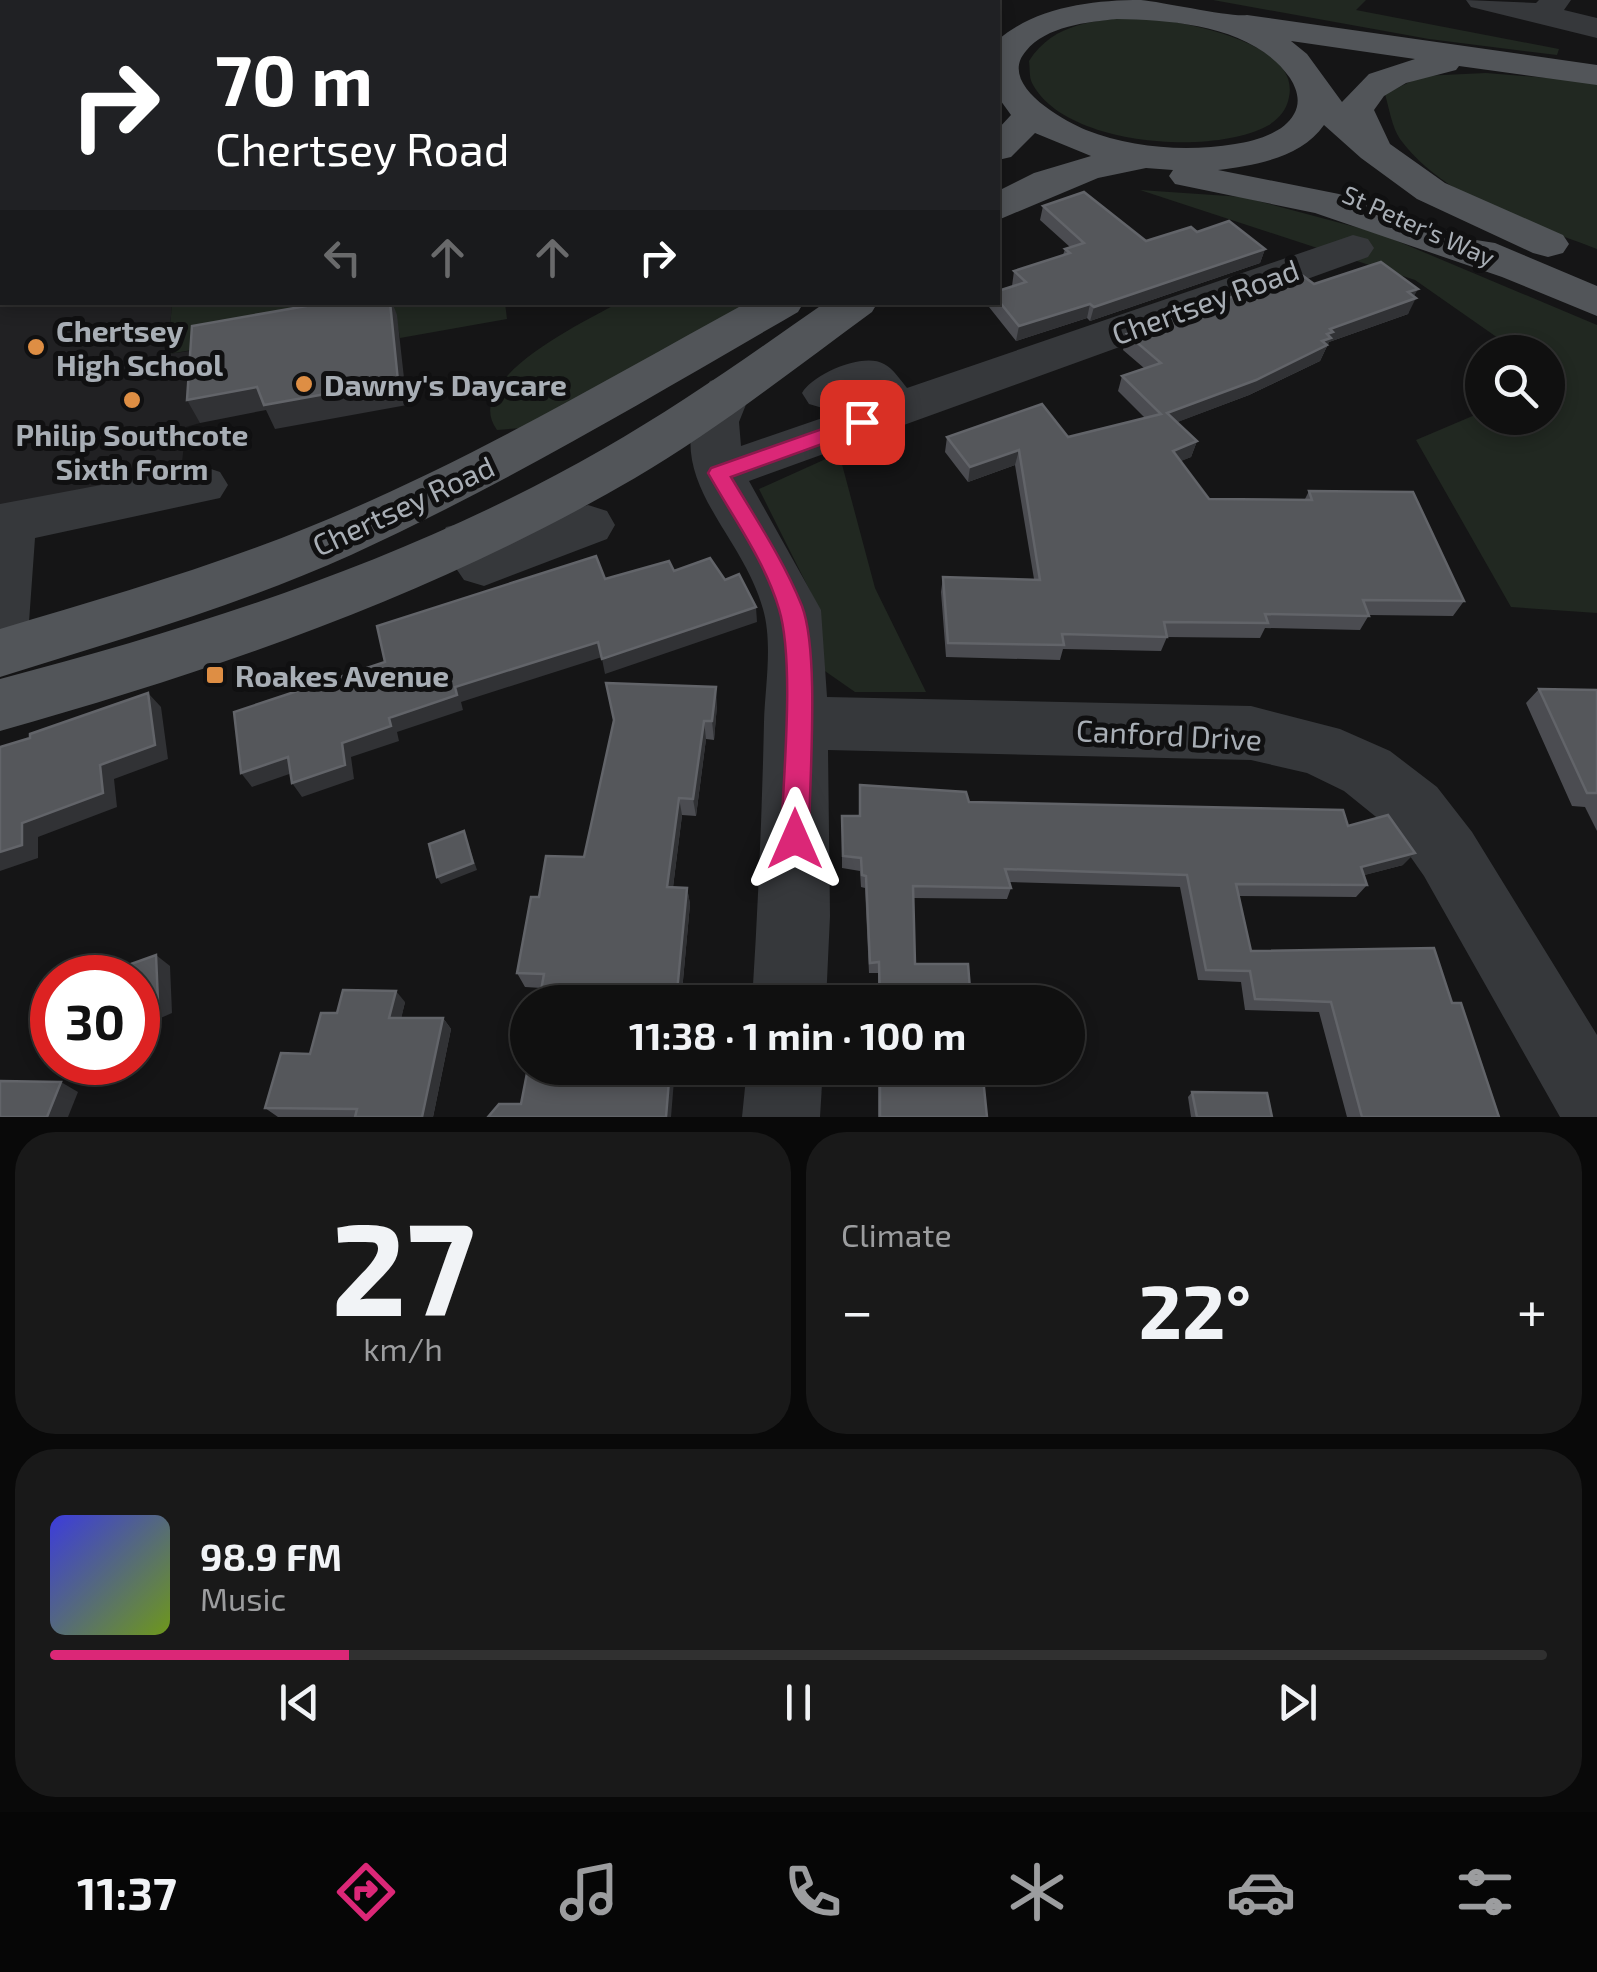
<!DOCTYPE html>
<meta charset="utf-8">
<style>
:root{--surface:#101010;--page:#191919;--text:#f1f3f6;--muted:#9c9d9f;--line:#303030;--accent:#db2777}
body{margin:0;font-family:"Exo 2",sans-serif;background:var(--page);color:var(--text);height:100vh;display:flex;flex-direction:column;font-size:38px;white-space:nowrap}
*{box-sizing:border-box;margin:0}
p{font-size:32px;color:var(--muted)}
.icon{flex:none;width:55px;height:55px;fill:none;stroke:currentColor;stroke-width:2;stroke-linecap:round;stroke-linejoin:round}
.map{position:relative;height:1117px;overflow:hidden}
.side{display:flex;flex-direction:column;gap:15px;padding:15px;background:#090909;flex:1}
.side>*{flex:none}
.banner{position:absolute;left:0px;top:0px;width:1000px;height:305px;box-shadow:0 5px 15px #0003,0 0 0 2px var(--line);background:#202124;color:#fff;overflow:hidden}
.controls{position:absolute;left:1465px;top:335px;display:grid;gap:20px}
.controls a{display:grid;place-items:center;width:100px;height:100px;border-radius:50%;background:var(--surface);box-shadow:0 5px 15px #0003,0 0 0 2px var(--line);font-size:50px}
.speed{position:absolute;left:30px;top:955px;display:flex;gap:20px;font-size:50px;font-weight:700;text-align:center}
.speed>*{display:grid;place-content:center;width:130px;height:130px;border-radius:50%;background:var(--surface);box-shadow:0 5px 15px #0003,0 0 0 2px var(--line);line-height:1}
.speed .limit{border:15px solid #d22;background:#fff;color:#111}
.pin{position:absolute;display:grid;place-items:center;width:85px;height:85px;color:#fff;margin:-42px;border-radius:20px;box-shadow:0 5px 15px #0006}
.me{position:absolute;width:110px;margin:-55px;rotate:0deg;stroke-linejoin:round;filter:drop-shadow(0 0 8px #0008)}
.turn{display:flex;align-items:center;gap:35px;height:210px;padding:0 50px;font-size:45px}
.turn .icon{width:130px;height:130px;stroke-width:2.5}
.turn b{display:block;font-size:70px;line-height:85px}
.lanes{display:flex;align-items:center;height:95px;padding:0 50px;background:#0003;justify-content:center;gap:50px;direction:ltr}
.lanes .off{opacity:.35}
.big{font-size:75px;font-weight:700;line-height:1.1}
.side .tile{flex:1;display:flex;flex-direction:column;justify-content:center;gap:15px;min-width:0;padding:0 35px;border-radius:40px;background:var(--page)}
.side .dial{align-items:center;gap:0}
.dial b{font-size:130px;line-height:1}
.song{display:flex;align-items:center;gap:30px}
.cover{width:120px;height:120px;border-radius:15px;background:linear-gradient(135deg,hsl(240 70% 55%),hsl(80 70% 35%))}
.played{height:10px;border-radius:5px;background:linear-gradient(90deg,var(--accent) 20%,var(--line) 20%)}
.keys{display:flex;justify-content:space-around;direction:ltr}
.heat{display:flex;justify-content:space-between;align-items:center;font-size:55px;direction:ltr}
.side .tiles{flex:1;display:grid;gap:15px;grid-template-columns:1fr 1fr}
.tile:last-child{grid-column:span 2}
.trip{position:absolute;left:510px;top:985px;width:575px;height:100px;border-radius:50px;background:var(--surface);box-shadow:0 5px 15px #0003,0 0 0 2px var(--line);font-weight:700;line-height:100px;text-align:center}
.dock{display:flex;height:160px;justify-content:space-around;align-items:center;background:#060606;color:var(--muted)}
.dock .icon{width:70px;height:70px}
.dock .current{color:var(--accent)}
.dock b{font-size:45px;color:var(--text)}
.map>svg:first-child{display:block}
.built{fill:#212123}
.green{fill:#212821}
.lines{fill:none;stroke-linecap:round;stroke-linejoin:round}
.minor{fill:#36383b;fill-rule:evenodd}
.major{fill:#525559;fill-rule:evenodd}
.wall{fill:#4b4c51}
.shaded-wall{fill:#313235}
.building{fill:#55575b;stroke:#626469;stroke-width:2.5}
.route{fill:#db2777;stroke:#8e194d;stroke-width:2.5}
.poi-dot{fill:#de8e44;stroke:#101011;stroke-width:4}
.labels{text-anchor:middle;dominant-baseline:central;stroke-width:10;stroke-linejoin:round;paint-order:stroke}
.far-street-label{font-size:25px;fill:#a8aeb5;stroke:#101011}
.street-label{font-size:30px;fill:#a8aeb5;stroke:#101011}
.poi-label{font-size:30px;font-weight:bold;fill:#a8aeb5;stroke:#101011;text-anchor:start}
</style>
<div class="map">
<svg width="1597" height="1117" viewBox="0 0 1597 1117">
<rect width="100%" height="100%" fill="#151516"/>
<polygon class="built" points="0,192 2,302 172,303 168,354 204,349 200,423 186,427 180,480 0,512"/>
<g class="green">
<polygon points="0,0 570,0 572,2 2,2 0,192"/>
<polygon points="1213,0 1366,0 1356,10 1559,49 1557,55 1429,39"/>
<path d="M 1140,17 C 1177,21 1301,40 1289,97 C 1287,110 1278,120 1267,126 C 1212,156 1064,146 1032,83 C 1029,77 1030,67 1029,61 C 1054,22 1096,20 1140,17 Z"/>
<path d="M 1486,73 L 1597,82 L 1597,249 C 1529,223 1445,200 1400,139 C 1392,127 1389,108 1385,94 L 1422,76 Z"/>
<polygon points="1140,190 1243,197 1378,233 1597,325 1597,613 1511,607 1416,440 1482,412 1482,418 1548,418 1548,385 1557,381 1548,374 1548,352 1518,352 1415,280"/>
<polygon points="172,303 505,303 507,319 400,338 396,316 168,354"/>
<path d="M 618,303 L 753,303 L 522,428 L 497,430 C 460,380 584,322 618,303 Z"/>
<polygon points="839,453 875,588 926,692 855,692 822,669 817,605 759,489"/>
</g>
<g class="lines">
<g class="minor">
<polygon points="575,0 608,0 609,2 577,2"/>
<polygon points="687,0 732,0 733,2 689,2"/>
<polygon points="1466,0 1536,3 1539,0 1571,0 1564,10 1597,18 1597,38 1471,7"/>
<path d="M 1353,235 L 1368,239 L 1374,248 L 1368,257 L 749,481 L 821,610 L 827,697 L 1251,706 L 1340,729 L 1390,751 L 1437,787 L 1472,832 L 1597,1035 L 1597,1117 L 1560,1117 L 1424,876 L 1391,829 L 1344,791 L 1307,773 L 1251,760 L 828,750 L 830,916 L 826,1002 L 752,1002 C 758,909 762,815 764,722 C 765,687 773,644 763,609 C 739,524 652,475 710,381 L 727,376 L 744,381 L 751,392 L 739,422 L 741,446 L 866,403 L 861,397 L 826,409 L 809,404 L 802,393 C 813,374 863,352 884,364 C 893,368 901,381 907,388 Z"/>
<polygon points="202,466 220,472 228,485 220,498 35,538 29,622 20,638 0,645 0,504"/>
<path d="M 588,505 L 607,511 L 615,525 L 607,539 L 484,586 L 464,580 L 438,542 L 446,527 C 467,521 479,522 494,539 Z"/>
<polygon points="747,1068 823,1068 820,1117 742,1117"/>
</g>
<g class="major">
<path d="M 1141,0 C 1163,2 1234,18 1247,15 L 1597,65 L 1597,85 L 1459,66 L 1456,70 L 1406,83 L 1384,96 L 1374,110 L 1390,144 L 1445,183 L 1563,235 L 1569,244 L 1563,253 L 1548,257 L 1533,253 L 1417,199 L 1361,158 L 1324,125 C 1301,158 1255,165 1218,170 L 1339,194 L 1476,240 L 1495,243 L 1597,286 L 1597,316 L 1502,277 L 1315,213 L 1175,184 L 1169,176 L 1173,170 L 1146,168 L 1098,178 L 998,220 L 998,191 L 1034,173 L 1091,156 L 1035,133 L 1011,157 L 998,160 L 998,129 L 1011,115 L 998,97 L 998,40 C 1036,7 1092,0 1141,0 ZM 1117,19 C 1175,20 1254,26 1290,78 C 1297,89 1301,102 1294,114 C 1284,133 1255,141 1235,144 C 1186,152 1132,148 1086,130 C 1062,120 997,84 1026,51 C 1046,26 1088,22 1117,19 ZM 1291,41 L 1415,59 L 1369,74 L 1342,102 L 1307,54 Z"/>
<path d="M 748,302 L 804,302 L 798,312 C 651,397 506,484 351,555 C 238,606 118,640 0,677 L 0,629 C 104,598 209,568 309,527 C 462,465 604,381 748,302 Z"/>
<path d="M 826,302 L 878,302 L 872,312 C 794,369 718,429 635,478 C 436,594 221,669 0,731 L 0,679 C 209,624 415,557 603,449 C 680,405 753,353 826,302 Z"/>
</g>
</g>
<g class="wall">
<polygon points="1043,206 1146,241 1197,232 1265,249 1260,263 1090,321 1087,318 1016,341 989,307 990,302 998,302 998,291 1012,286 1014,271 1063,255 1065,249 1070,247 1040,220"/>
<polygon points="1314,284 1414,296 1408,314 1329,342 1320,361 1249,395 1177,422 1197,441 1191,457 1180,461 1209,499 1305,499 1309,491 1464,601 1453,616 1369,615 1360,630 1265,628 1260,638 1167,637 1161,651 1063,649 1060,660 946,657 941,592 943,577 1034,579 1015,465 968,482 945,452 947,437 1068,437 1145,418 1118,391 1122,376 1144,368 1123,350 1127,334"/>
<polygon points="1539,689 1597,690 1597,831 1585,807 1572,806 1526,703"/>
<polygon points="717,705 714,740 706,739 696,816 682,815 673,887 687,888 690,904 681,1002 539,1002 542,988 525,987 517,973 539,897 584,857"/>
<polygon points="860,785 969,802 1348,826 1403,865 1364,875 1367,885 1356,897 1239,896 1251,951 1452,1003 1499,1117 1347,1117 1319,1012 1245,1010 1241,982 1198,980 1180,887 1009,882 1011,888 1007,899 913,898 915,964 971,1002 878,1002 878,973 869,973 865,888 861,887 860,871 842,868 842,816 859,816"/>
<polygon points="405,1002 401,1018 443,1018 451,1029 433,1117 278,1117 265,1108 310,1054"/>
<polygon points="878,1068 982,1068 987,1117 878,1117"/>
<polygon points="1192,1092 1272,1117 1191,1117 1188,1097"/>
</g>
<g class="shaded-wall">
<polygon points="1265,249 1260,263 1090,321 1094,307"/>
<polygon points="1418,289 1412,300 1416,298 1408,314 1329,342 1320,361 1249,395 1162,428 1167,413 1330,329"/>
<polygon points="390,302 392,302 397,315 407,405 275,429 266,410 200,423 187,400"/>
<polygon points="1090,304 1087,318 1016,341 1019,326"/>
<polygon points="1197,441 1191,457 1167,467 1173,451"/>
<polygon points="1019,450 1015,465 968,482 970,467"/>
<polygon points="756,607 757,622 605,674 602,659"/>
<polygon points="598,642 602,657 461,702 463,710 397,732 399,741 351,757 354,779 302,797 292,783 342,743 455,687"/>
<polygon points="716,687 717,705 714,740 712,721"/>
<polygon points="148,693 161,707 168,759 114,779 117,807 38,837 38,858 0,871 0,852 22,823 100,765"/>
<polygon points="704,721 706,739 696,816 693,799"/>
<polygon points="288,757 298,771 252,787 241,773"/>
<polygon points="679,798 682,815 671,903 667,887"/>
<polygon points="464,831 477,870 441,884 437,877"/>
<polygon points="1415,853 1403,865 1350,879 1361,867"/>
<polygon points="687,888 690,904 681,1002 676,1002"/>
<polygon points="156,955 170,966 172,1013 138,1028 138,1011"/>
<polygon points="396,991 405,1002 399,1028 389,1018"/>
<polygon points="443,1018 451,1029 433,1117 422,1117"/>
<polygon points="670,1068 675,1068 671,1117 666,1117"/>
<polygon points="61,1082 78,1092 68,1117 47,1117"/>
</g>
<g class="building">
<polygon points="382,0 489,0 490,2 383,2"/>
<polygon points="1084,192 1146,241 1191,227 1197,232 1229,221 1265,249 1094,307 1090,304 1019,326 998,300 998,291 1026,282 1014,271 1070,253 1065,249 1084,243 1043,206"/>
<polygon points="1381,262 1418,289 1408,292 1416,298 1330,329 1333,332 1327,334 1331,338 1322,341 1327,345 1256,380 1167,413 1197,441 1173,451 1209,499 1312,500 1309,491 1413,492 1464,601 1363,600 1369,616 1265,614 1268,623 1164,622 1167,637 1062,634 1064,645 948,643 943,577 1040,580 1019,450 970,467 947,437 1042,404 1068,437 1161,414 1122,376 1161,363 1127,334 1299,273 1314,284"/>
<polygon points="329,302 390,302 398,381 264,405 257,387 187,400 192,326"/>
<polygon points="596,556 605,579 669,561 674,571 710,558 725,580 739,574 756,607 602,659 598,642 455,687 457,695 389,718 391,726 342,743 345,765 292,783 288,757 241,773 234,712 385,662 377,626"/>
<polygon points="606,683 716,687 712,721 704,721 693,799 679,798 667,887 687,888 676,1002 539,1002 544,974 517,973 531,897 539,897 546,856 584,857 614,720"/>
<polygon points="1539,689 1597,690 1597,793 1587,793"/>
<polygon points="148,693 155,745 100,765 103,793 22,823 22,845 0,852 0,747 30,738 30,734"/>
<polygon points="860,785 966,792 969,802 1343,810 1348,826 1388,815 1415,853 1361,867 1367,885 1236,884 1251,951 1434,948 1452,1003 1461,1003 1499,1117 1362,1117 1331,1002 1255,999 1250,971 1206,970 1187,875 1005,869 1011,888 913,886 915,964 968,964 971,1002 880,1002 879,962 870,963 866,876 862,875 861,858 843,856 842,816 860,816"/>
<polygon points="464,831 473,863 437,877 429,844"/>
<polygon points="156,955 158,1002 138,1011 138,978 92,978"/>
<polygon points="343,990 396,991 389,1018 443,1018 422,1117 355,1117 357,1109 265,1108 281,1053 310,1054 321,1013 337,1013"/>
<polygon points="52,992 52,1046 51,1047"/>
<polygon points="528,1068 670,1068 666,1117 488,1117 499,1104 521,1104"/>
<polygon points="880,1068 982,1068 987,1117 880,1117"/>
<polygon points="0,1081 61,1082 47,1117 0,1117"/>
<polygon points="1192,1092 1267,1093 1272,1117 1197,1117"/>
</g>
<path class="route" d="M 862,415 L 869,417 L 869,427 L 731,477 C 756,519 784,561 802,606 C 820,654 809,783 809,839 L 805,848 L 795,852 L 785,848 L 781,839 C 783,779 795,662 779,609 C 765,561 732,516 708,473 L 711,468 Z"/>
<g class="poi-dot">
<circle cx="36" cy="347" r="10"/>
<circle cx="304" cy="384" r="10"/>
<circle cx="132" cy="400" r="10"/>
<rect x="205" y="665" width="20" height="20" rx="5"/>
</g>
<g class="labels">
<g class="far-street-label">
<text transform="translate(1419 225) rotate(24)">St Peter's Way</text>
</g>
<g class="street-label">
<text transform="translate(1205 301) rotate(-20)">Chertsey Road</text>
<text transform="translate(403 505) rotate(-25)">Chertsey Road</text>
<text transform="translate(1169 734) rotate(3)">Canford Drive</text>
</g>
<g class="poi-label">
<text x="56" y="330">Chertsey<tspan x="56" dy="34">High School</tspan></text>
<text x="324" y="384">Dawny's Daycare</text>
<text x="132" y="434" text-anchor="middle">Philip Southcote<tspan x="132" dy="34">Sixth Form</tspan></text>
<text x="235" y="675">Roakes Avenue</text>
</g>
</g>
</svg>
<div class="controls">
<a><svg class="icon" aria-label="search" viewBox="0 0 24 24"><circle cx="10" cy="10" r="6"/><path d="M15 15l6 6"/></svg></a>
</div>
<div class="speed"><div class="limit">30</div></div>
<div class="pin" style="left:862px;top:422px;background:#d93025"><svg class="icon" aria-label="arrive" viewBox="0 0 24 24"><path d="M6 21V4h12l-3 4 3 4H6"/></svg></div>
<svg class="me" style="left:795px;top:839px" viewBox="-20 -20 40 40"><path d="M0-17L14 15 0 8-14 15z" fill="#db2777" stroke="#fff" stroke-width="4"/></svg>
<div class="trip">11:38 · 1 min · 100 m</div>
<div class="banner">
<div class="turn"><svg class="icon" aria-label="right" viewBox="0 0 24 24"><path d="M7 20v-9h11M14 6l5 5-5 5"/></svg><div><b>70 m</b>Chertsey Road</div></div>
<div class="lanes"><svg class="icon off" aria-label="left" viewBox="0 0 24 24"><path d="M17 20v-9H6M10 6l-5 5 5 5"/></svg><svg class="icon off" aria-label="ahead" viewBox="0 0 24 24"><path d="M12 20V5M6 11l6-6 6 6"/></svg><svg class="icon off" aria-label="ahead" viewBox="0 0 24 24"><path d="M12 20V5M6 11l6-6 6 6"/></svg><svg class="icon" aria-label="right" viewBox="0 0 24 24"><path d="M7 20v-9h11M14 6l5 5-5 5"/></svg></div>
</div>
</div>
<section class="side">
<div class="tiles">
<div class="tile dial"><b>27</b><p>km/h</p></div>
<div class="tile"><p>Climate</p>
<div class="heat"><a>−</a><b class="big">22°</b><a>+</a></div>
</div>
<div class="tile">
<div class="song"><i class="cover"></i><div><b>98.9 FM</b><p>Music</p></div></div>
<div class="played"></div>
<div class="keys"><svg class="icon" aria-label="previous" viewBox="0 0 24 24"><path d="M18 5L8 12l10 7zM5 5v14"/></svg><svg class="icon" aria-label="pause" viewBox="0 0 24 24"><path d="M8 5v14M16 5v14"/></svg><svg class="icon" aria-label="next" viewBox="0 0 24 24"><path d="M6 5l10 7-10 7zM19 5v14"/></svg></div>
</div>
</div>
</section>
<nav class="dock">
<b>11:37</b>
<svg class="icon current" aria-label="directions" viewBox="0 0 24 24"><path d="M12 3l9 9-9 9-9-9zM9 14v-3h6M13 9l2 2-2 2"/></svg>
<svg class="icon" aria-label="music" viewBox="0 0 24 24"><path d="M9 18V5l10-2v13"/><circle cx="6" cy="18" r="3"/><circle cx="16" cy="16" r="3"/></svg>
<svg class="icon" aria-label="phone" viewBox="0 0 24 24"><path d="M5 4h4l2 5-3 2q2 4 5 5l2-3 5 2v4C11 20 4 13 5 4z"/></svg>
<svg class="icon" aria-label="climate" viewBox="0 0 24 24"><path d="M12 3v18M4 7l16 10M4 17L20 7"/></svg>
<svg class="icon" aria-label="car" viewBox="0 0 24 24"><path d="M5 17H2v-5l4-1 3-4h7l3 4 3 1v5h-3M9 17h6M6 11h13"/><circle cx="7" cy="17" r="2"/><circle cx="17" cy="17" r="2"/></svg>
<svg class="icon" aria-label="filters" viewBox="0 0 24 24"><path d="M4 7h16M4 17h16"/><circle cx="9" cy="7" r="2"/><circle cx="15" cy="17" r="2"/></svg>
</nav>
